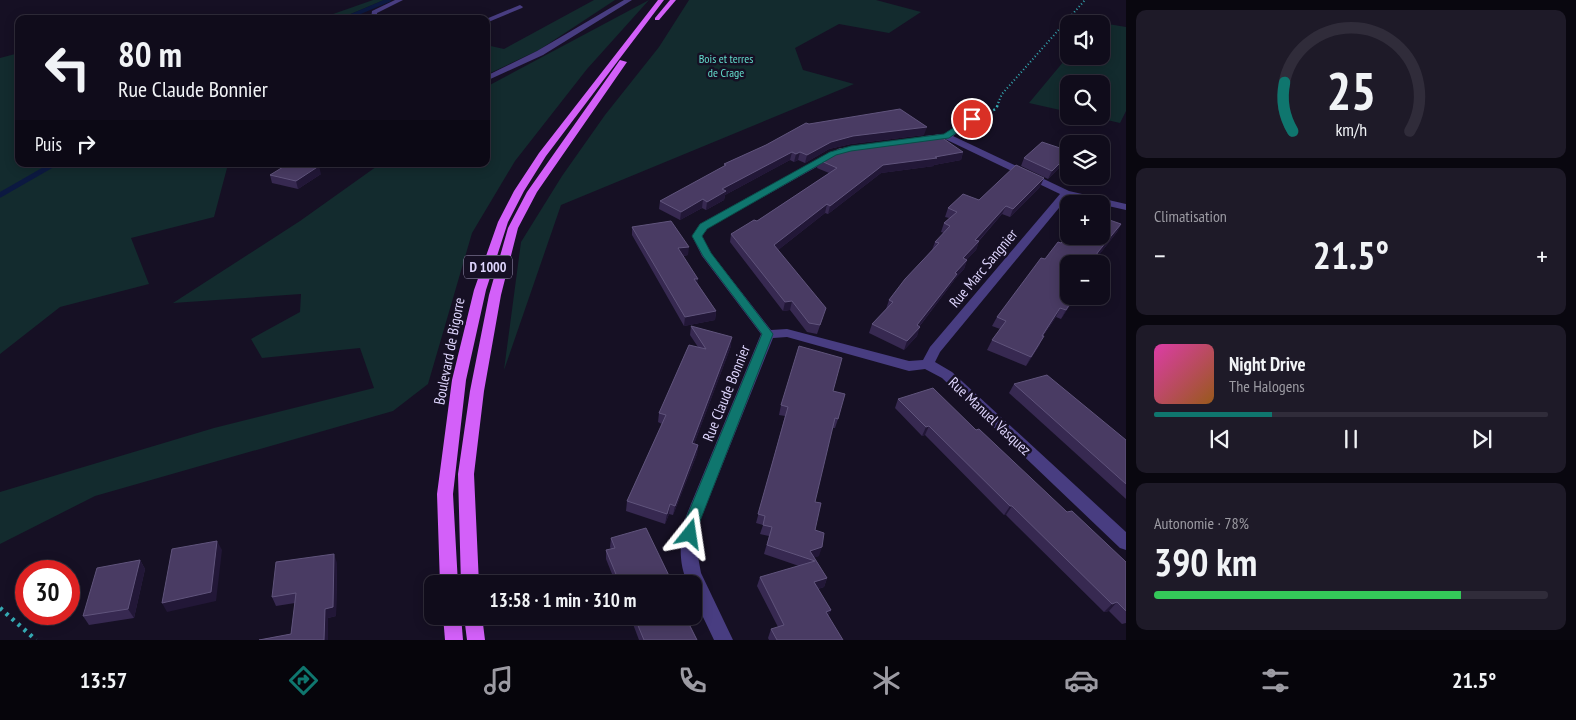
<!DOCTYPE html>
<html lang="fr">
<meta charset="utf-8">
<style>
:root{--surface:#100c1b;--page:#1e1a28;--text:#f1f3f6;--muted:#9c9ba3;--line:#302c3a;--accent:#0f766e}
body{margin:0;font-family:"PT Sans Narrow",sans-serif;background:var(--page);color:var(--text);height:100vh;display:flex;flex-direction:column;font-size:19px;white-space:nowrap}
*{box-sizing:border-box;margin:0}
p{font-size:16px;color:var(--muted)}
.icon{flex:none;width:28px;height:28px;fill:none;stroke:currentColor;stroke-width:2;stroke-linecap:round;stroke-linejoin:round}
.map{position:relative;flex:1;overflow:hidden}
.side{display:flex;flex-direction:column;gap:10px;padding:10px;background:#09070f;width:450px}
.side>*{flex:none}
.banner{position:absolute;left:15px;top:15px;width:475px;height:152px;border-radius:10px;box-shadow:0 2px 12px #0003,0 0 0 1px var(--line);background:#100c1b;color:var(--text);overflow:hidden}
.fabs{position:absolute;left:1060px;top:15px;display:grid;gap:10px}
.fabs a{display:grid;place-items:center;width:50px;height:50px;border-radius:10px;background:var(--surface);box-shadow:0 2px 12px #0003,0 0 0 1px var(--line);font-size:25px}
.speed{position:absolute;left:15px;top:560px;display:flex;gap:10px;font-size:25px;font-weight:700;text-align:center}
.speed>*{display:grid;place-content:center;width:65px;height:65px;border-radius:50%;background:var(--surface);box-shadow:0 2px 12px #0003,0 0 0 1px var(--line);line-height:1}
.speed .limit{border:8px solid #d22;background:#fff;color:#111}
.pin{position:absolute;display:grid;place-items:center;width:42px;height:42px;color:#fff;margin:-21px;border:2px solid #fff;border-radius:50%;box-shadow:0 1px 5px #0007}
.me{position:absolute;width:55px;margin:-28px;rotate:15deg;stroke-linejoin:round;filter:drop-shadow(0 0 4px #0008)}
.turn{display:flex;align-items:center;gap:18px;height:105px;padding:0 20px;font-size:22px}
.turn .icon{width:65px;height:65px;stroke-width:2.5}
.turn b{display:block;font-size:35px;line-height:42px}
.then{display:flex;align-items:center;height:48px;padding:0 20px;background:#0003;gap:10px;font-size:19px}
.big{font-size:38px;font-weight:800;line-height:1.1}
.side .widget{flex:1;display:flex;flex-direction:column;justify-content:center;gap:8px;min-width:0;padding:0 18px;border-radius:10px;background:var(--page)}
.side .dial{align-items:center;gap:0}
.dial svg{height:130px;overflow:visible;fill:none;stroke:var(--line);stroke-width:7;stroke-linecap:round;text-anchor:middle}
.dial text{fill:var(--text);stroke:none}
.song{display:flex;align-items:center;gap:15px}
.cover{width:60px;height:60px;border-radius:8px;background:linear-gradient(135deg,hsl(320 70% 55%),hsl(30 70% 35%))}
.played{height:5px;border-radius:2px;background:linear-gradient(90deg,var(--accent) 30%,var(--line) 30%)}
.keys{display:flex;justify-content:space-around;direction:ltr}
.heat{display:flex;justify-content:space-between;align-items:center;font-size:28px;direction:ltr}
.charge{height:8px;border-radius:4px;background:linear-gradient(90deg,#34c759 78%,var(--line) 0)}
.trip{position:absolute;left:424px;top:575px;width:278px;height:50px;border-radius:10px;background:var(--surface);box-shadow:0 2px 12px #0003,0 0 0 1px var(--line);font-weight:800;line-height:50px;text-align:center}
.dock{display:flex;height:80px;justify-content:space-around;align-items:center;background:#06050b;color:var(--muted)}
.dock .icon{width:35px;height:35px}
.dock .selected{color:var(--accent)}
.dock b{font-size:22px;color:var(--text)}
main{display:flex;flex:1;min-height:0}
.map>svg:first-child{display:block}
.green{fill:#132b2e}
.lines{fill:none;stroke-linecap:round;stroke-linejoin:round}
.stream-far1{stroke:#0c1941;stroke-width:4}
.stream{stroke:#0c1941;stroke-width:5}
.path-far2{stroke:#34a9b2;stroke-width:2;stroke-dasharray:1 2.5;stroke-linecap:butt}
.path-far1{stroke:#34a9b2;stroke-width:2.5;stroke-dasharray:2 3;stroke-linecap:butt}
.path{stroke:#34a9b2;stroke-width:4.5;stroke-dasharray:3 5;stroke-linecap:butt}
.lane{fill:#483d81;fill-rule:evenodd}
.street{fill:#483d81;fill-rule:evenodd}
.primary{fill:#d360f9;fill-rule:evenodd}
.wall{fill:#372951}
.shaded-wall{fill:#221737}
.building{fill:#493b63;stroke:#60547c}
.route{fill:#0f766e;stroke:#0a4d48}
.labels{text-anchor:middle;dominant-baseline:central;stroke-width:5;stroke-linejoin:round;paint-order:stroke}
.far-park-label{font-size:12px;fill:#63dbcc;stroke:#161024}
.shield{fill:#161024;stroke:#a29abc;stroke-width:1}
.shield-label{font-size:14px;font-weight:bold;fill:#ded5fd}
.street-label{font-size:15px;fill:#ded5fd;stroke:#161024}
</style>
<main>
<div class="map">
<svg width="1126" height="640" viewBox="0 0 1126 640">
<rect width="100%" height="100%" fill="#161024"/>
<g class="green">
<polygon points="373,0 384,0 339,19 319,19"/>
<polygon points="594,0 615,0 539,50 486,75 486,45 504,49"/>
<polygon points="649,0 587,69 515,161 472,233 428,384 393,411 95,496 0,544 0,492 214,428 374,388 360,348 262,358 251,339 300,312 301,294 173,303 300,221 380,164 486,164 486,87"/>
<polygon points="689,0 876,0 921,12 889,33 839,24 795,48 803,70 854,84 561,205 504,370 521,242 562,176 605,115 659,47"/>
<polygon points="1096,22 1126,27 1126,111 1120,123 1090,116 1101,116 1101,84 1069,84 1069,112 1029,103 1069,55 1101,56 1101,24 1095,24"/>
<polygon points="19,53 19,164 219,164 227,168 214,217 131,238 149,284 60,307 0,354 0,58"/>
</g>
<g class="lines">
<polyline class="stream-far1" points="344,19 389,0"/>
<polyline class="stream" points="0,195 54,164"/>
<polyline class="path-far2" points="998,103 1002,94 1085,0"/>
<polyline class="path-far1" points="984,114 996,109 999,102"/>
<polyline class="path" points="0,608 36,640"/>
<polygon class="lane" points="520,5 523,7 522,8 486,23 486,19"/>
<g class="street">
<polygon points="395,0 403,0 377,13 377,19 371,19 372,11"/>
<polygon points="624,0 632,0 543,55 486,81 486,76 537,51"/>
<path d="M 972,116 L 976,119 L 975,121 L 953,136 L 1069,191 L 1126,204 L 1126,210 L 1068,197 L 940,352 L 935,362 L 952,372 L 1126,532 L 1126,550 L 1120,548 L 942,378 L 925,369 L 909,371 L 787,337 L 773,338 L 700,521 L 696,546 L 701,573 L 733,640 L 714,640 L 692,594 L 692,584 L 688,584 C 678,563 680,543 684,521 L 761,334 L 702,256 L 692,236 L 700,224 L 830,152 L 836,152 L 836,156 L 708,228 L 702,236 L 711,253 L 771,330 L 787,329 L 909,361 L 923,360 L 930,347 L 1060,194 L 945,139 L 924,142 L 919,139 L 924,136 L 944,134 Z"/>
</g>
<g class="primary">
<polygon points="658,0 664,0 546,156 524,191 508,222 486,290 466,380 453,494 458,584 440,584 437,494 452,380 474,290 498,222 514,191 539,153"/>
<polygon points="670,0 676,0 659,20 655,20 655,18"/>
<polygon points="620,60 627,62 537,192 518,228 501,295 484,391 474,474 479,584 461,584 458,474 470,391 489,295 508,228 527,192"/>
<polygon points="443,616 461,616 463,640 445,640"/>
<polygon points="464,616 482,616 485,640 467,640"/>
</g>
</g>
<g class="wall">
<polygon points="809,124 924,135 851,144 829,149 805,163 798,160 794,162 790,160 725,195 724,200 706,210 702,208 680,220 659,209 660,201 724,167 724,164 766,145"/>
<polygon points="1069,151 1069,156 1067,160 1048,179 1021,166 1024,158"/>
<polygon points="963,152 961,160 934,165 934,166 881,173 828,214 825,213 778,250 823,317 817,334 807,332 790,310 783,311 730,242 731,234 757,221 829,173 817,168 819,160"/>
<polygon points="321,174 298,189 272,183 270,175"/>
<polygon points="1040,187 1010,217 1002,214 979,241 976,250 966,260 967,260 964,269 955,279 953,282 919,327 917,336 904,350 869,333 872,324 886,309 889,300 932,250 935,242 944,233 941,232 944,223 949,218 945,217 948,208"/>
<polygon points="1121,224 1117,232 1094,261 1069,296 1076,296 1061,319 1056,317 1043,336 1039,346 1026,366 987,350 992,340 1000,329 992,326 997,317 1045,259 1061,243"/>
<polygon points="632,227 688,255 683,256 698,284 716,311 715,320 684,326 632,235"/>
<polygon points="691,326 731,346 694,444 698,445 697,454 673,515 669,514 665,524 626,511 627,501 662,424 658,422 659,413 698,347 690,335"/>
<polygon points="1014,384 1126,440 1126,499 1009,393"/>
<polygon points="833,391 838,419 835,428 832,428 815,502 815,530 819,556 814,557 827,578 824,587 818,589 831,610 828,617 843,640 769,640 768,638 771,629 778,627 757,586 760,577 799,566 764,554 769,536 760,534 763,525 756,523 785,416 779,415 781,405"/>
<polygon points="898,399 976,430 1067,512 1126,562 1126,623 1122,624 1109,611 1104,612 1006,515 1004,515 925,435 922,436 895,408"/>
<polygon points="611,538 673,584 616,584 606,559 606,550 611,549 610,547"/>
<polygon points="140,560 145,569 134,618 89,625 83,616"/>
<polygon points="337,563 336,616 328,618 328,640 259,640 291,634 295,603 276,606 272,597"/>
<polygon points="630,616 689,616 691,621 690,626 697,640 639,640"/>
</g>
<g class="shaded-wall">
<polygon points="927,127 924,135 851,144 829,149 805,163 807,155 831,142 853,136"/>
<polygon points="792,152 790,160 725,195 724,200 706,210 707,202 722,189"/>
<polygon points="800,152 798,160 794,162 796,154"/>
<polygon points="963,152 961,160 934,165 934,166 881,173 828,214 830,206 883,165"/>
<polygon points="1069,154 1067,160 1048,179 1052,171"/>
<polygon points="319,166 321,174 298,189 296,181"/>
<polygon points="1044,178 1040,187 1010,217 1013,209"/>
<polygon points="703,199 702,208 680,220 681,212"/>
<polygon points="827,204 825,213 773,254 774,245"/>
<polygon points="1006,206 1002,214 972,248 975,240"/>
<polygon points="1121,224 1117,232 1092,264 1091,264 1098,252"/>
<polygon points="979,241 976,250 960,267 963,258"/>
<polygon points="689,247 688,255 677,257 678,248"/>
<polygon points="967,260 964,269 955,279 953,282 914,333 920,327 917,336 904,350 907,341 917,325 955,273"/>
<polygon points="694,279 698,279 697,287"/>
<polygon points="1075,296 1076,296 1061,319 1066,310"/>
<polygon points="792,301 790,310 783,311 785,302"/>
<polygon points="1060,308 1056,317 1037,345 1042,336"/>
<polygon points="716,311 715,320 684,326 685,317"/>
<polygon points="1044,336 1039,346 1026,366 1031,357"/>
<polygon points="732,337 731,346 691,452 692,443"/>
<polygon points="929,426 925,435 922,436 926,427"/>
<polygon points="698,445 697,454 673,515 675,506"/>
<polygon points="670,504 669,514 665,524 667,514"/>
<polygon points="1010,506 1012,506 1006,515 1004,515"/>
<polygon points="217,541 222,550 216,601 167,612 162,603"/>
<polygon points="822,547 819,556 809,559 810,551"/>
<polygon points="334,554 337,563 336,616 328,618 328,640 324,640 325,609"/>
<polygon points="140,560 145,569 134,618 128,609"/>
<polygon points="827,578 824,587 811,591 814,582"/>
<polygon points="1117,602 1109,611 1104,612 1112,604"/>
<polygon points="831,610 827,619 826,612"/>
</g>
<g class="building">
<polygon points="900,109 927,127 853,136 831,142 807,155 800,152 796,154 792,152 722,189 726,191 707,202 703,199 681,212 660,201 726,165 724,164 766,145 806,123 809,124"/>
<polygon points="938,135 963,152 935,157 937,158 883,165 830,206 827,204 774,245 826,308 820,325 809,323 792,301 785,302 731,234 754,220 757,221 837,168 819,160 839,149"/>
<polygon points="1042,142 1069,151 1069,154 1052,171 1024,158"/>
<polygon points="288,164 313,164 319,166 296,181 270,175"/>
<polygon points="1016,165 1044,178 1013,209 1006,206 975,240 979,241 963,258 967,260 955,273 957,274 917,325 920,327 907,341 872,324 893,302 889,300 905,279 939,243 935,242 950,226 944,223 957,212 948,208 963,194 979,200"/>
<polygon points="1101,217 1121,224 1098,252 1091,264 1069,264 1069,296 1075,296 1066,310 1060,308 1042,336 1044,336 1031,357 992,340 1006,321 997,317 1041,258 1045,259 1058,242 1061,243 1069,235 1069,236 1101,236"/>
<polygon points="671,221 689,247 678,248 698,279 694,279 716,311 685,317 632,227"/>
<polygon points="691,326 732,337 692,443 698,445 675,506 670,504 667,514 627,501 666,415 659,413 689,345 706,349"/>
<polygon points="799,346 842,358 833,391 845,394 838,419 835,418 815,502 821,503 815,530 824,533 822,547 810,551 827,578 814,582 831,610 826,612 843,640 777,640 771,629 784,625 760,577 815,561 767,545 772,527 763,525 765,516 758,514 788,407 781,405"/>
<polygon points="1047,375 1126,440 1126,484 1014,384"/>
<polygon points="933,388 976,430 979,429 1067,512 1072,511 1126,562 1126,611 1117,602 1112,604 1012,506 1010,506 929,426 926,427 898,399"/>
<polygon points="646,528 673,584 620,584 606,550 615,548 611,538"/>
<polygon points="217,541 211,592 162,603 172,549"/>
<polygon points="334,554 333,607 325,609 324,640 259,640 291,634 296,593 272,597 276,562"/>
<polygon points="140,560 128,609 83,616 97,568"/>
<polygon points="634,616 689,616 691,621 688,622 697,640 644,640"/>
</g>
<polygon class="route" points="970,117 976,119 949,138 851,151 836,155 707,229 702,236 711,253 773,334 700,521 696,538 690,540 685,538 683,534 685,521 762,334 703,256 692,236 700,224 830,152 851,146 944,134"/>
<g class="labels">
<g class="far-park-label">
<text x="726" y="58">Bois et terres<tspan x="726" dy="14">de Crage</tspan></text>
</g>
<rect class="shield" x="464" y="255.5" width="48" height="23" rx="4"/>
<g class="shield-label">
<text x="488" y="267">D 1000</text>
</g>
<g class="street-label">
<text transform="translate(983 268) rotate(-50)">Rue Marc Sangnier</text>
<text transform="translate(449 351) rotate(-79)">Boulevard de Bigorre</text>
<text transform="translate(726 393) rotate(-68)">Rue Claude Bonnier</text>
<text transform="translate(990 416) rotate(43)">Rue Manuel Vasquez</text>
</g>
</g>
</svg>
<div class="fabs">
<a><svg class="icon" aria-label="sound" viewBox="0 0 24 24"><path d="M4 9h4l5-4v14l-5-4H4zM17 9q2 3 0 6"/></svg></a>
<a><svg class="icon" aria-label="search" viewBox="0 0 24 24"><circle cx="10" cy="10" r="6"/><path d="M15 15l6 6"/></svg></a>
<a><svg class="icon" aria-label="layers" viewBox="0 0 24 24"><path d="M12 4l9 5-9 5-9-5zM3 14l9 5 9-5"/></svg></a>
<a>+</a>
<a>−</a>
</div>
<div class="speed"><div class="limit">30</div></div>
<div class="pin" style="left:972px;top:119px;background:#d93025"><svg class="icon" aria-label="arrive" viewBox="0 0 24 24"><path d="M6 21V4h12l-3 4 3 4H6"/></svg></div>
<svg class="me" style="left:690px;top:534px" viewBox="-20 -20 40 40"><path d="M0-17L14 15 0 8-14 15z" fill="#0f766e" stroke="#fff" stroke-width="4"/></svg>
<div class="trip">13:58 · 1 min · 310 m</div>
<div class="banner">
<div class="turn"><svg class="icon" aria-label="left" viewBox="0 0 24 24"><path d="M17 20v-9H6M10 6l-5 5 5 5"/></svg><div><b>80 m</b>Rue Claude Bonnier</div></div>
<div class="then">Puis<svg class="icon" aria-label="right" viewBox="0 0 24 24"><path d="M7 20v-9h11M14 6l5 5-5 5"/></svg></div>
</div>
</div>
<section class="side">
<div class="widget dial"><svg viewBox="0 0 100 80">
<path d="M14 69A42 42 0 1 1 86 69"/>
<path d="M14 69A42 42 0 0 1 9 39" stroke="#0f766e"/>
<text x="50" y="56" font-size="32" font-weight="700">25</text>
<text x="50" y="72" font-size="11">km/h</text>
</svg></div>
<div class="widget"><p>Climatisation</p>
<div class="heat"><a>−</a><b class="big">21.5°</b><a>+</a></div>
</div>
<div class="widget">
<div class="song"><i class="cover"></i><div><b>Night Drive</b><p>The Halogens</p></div></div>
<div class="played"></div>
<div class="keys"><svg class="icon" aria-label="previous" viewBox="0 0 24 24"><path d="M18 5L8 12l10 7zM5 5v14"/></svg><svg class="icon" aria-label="pause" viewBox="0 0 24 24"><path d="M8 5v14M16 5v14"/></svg><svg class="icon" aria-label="next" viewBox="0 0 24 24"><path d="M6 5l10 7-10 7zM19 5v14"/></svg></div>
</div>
<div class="widget"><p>Autonomie · 78%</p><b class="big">390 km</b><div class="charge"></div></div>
</section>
</main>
<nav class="dock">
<b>13:57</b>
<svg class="icon selected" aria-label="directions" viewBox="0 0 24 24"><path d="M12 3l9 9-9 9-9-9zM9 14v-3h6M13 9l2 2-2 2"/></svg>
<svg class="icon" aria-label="music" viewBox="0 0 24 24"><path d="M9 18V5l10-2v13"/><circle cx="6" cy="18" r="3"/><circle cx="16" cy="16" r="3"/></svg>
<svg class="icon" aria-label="phone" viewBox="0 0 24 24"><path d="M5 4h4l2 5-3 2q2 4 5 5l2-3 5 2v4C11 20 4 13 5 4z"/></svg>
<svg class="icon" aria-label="climate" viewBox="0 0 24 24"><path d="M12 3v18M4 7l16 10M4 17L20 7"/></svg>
<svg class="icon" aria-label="car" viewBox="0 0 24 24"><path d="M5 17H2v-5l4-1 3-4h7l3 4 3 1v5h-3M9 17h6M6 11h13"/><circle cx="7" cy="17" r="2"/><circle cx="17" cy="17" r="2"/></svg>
<svg class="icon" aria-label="filters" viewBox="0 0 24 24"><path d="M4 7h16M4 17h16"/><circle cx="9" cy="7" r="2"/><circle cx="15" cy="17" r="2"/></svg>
<b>21.5°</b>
</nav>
